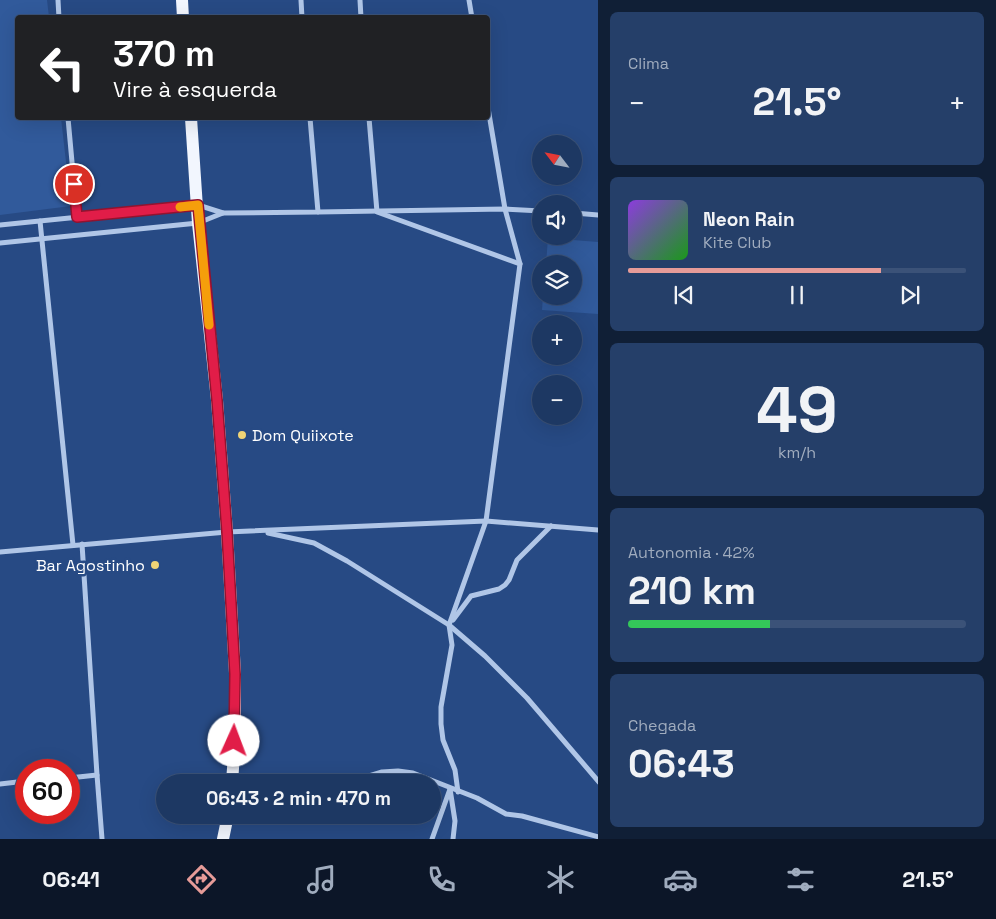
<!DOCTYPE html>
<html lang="pt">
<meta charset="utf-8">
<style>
:root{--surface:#1d3863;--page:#253f69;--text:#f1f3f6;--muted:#a0acbe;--line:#3b5278;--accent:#e69b98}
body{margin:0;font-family:"Space Grotesk",sans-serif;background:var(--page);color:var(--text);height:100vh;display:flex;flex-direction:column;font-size:19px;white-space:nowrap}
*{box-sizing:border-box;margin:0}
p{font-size:16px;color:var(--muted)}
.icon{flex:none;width:28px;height:28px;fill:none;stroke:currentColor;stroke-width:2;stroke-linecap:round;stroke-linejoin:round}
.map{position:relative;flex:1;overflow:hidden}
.details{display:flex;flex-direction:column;gap:12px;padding:12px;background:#101f36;width:398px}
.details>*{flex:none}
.hud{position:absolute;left:15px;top:15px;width:475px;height:105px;border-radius:5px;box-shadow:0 5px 20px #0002,0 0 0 1px var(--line);background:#202124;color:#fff;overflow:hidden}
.needle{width:32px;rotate:302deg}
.fabs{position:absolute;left:532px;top:135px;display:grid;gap:10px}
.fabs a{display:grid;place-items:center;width:50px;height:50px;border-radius:50%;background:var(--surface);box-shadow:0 5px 20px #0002,0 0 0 1px var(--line);font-size:25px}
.speed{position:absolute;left:15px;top:759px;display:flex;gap:10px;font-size:25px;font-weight:700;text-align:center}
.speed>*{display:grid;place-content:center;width:65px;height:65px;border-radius:50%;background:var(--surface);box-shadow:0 5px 20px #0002,0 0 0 1px var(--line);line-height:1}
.speed .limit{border:8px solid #d22;background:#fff;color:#111}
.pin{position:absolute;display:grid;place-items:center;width:42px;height:42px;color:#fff;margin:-21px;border:2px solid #fff;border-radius:50%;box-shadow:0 1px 5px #0007}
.me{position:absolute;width:55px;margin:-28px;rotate:2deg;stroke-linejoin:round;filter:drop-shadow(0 0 4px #0008)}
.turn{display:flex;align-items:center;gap:18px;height:105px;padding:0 15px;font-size:22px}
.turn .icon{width:65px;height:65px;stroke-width:2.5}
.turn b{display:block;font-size:35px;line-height:42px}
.big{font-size:38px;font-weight:800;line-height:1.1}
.details .widget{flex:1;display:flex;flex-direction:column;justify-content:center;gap:8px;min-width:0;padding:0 18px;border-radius:8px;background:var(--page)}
.details .dial{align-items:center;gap:0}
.dial b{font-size:65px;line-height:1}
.song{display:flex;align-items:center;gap:15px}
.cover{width:60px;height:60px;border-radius:8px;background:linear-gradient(135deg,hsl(270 70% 55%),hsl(120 70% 35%))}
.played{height:5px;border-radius:2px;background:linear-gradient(90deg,var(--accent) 75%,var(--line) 75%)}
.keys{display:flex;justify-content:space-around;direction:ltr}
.heat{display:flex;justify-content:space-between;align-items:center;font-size:28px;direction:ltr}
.charge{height:8px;border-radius:4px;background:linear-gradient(90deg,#34c759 42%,var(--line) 0)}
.trip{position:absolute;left:156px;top:774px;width:285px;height:50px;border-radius:25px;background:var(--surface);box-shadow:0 5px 20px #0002,0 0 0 1px var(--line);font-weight:800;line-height:50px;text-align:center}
.tabs{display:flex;height:80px;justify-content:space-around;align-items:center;background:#0c1628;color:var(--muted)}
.tabs .icon{width:35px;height:35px}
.tabs .active{color:var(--accent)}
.tabs b{font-size:22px;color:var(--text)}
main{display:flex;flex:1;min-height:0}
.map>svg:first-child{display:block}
.green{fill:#315a9b}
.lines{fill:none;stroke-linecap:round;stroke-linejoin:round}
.minor{stroke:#b0c6e7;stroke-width:5}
.primary{stroke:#f2f6fe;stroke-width:12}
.route-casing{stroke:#92132f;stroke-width:12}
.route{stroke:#e11d48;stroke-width:9}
.slow{stroke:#f59e0b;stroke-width:9}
.poi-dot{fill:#f0d476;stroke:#274a84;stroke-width:2}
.labels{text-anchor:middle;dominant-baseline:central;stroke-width:5;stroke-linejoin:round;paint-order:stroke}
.poi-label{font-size:16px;fill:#fff;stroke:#274a84;text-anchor:start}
</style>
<main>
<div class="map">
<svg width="599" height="839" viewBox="0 0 599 839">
<rect width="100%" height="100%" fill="#274a84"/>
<g class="green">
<polygon points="0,0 47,0 49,17 18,18 18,118 61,118 71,206 0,215"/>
<polygon points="548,238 598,242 598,314 542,310 543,296 574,296 574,264 546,264"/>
</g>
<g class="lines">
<g class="minor">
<polyline points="58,0 59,18"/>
<polyline points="301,0 302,18"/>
<polyline points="360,0 361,18"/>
<polyline points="469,0 472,18"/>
<polyline points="68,118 77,217"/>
<polyline points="369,118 377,212 520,264"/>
<polyline points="318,212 505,209 541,211"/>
<polyline points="574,213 599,215"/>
<polyline points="40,221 73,545"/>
<polyline points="0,225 198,205 223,213 318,212 310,118"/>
<polyline points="0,243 198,223 223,213"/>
<polyline points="268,533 314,543 347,561 449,625 485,656 527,698 599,782"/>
<polyline points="82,544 97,775 102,839"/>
<polyline points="0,552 227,532 486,521 599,530"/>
<polyline points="453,620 471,596 499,589 505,585 509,580 517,560 551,526"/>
<polyline points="233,776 311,782"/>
<polyline points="69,778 97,775"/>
<polyline points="358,782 369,776 382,772 398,771 413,773 477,798 506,814 522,816 599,837"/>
<polyline points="0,784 26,781"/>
<polyline points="450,789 455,821 453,839"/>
<polyline points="458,792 455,770 443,740 441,724 441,707 452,645 449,625 486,521 520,264 505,209 488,108"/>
<polyline points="432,839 450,789"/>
</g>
<g class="primary">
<polyline points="182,0 183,18"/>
<polyline points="191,118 198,223 217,400 227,532 235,673 235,741 232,782"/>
<polyline points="223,839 228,815"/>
</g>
</g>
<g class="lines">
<g class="route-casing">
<polyline id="route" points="74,184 77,217 198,205 217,400 227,532 235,674 234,741"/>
</g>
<use href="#route" class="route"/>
<polyline class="slow" points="180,207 198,205 209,325"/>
</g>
<g class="poi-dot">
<circle cx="242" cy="435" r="5"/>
<circle cx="155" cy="565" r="5"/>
</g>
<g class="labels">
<g class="poi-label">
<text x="252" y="435">Dom Quiixote</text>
<text x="145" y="565" text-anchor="end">Bar Agostinho</text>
</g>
</g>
</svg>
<div class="fabs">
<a><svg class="needle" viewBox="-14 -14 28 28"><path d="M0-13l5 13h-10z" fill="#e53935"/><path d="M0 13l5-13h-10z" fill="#a0acbe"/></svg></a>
<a><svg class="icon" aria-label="sound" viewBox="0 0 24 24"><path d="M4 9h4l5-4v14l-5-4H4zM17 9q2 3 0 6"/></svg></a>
<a><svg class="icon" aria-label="layers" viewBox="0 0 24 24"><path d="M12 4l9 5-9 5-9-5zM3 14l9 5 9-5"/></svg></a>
<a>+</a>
<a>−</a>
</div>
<div class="speed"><div class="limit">60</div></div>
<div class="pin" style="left:74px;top:184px;background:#d93025"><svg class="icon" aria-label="arrive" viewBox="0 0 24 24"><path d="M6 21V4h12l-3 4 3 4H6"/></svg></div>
<svg class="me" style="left:234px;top:741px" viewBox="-20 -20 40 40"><circle r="19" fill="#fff"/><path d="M0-13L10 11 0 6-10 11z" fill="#e11d48"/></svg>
<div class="trip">06:43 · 2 min · 470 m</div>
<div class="hud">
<div class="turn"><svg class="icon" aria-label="left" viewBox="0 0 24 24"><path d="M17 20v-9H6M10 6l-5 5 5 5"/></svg><div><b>370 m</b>Vire à esquerda</div></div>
</div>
</div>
<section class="details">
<div class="widget"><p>Clima</p>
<div class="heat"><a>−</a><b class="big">21.5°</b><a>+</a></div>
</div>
<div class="widget">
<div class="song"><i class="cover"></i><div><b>Neon Rain</b><p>Kite Club</p></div></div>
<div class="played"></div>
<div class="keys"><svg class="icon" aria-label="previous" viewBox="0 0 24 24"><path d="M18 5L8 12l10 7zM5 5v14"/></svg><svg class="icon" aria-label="pause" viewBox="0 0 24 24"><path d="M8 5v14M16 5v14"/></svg><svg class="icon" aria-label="next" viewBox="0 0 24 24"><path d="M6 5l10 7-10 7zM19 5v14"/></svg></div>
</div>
<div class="widget dial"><b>49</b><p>km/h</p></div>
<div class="widget"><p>Autonomia · 42%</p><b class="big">210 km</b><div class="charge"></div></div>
<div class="widget"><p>Chegada</p><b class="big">06:43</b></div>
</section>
</main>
<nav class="tabs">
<b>06:41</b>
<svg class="icon active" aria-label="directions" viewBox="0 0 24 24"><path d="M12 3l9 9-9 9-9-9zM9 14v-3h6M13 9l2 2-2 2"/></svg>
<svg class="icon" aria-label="music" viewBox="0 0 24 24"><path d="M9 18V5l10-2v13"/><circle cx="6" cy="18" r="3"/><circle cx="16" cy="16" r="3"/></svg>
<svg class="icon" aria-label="phone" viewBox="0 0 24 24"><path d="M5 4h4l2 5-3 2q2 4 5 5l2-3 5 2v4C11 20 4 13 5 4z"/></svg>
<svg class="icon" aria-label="climate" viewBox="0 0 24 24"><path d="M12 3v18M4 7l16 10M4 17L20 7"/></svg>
<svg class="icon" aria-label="car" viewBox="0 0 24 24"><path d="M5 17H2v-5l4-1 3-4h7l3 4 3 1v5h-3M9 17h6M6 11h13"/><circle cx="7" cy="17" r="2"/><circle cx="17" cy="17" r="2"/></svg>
<svg class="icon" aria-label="filters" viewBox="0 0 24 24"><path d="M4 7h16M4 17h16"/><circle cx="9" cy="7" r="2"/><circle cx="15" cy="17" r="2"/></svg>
<b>21.5°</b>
</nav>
